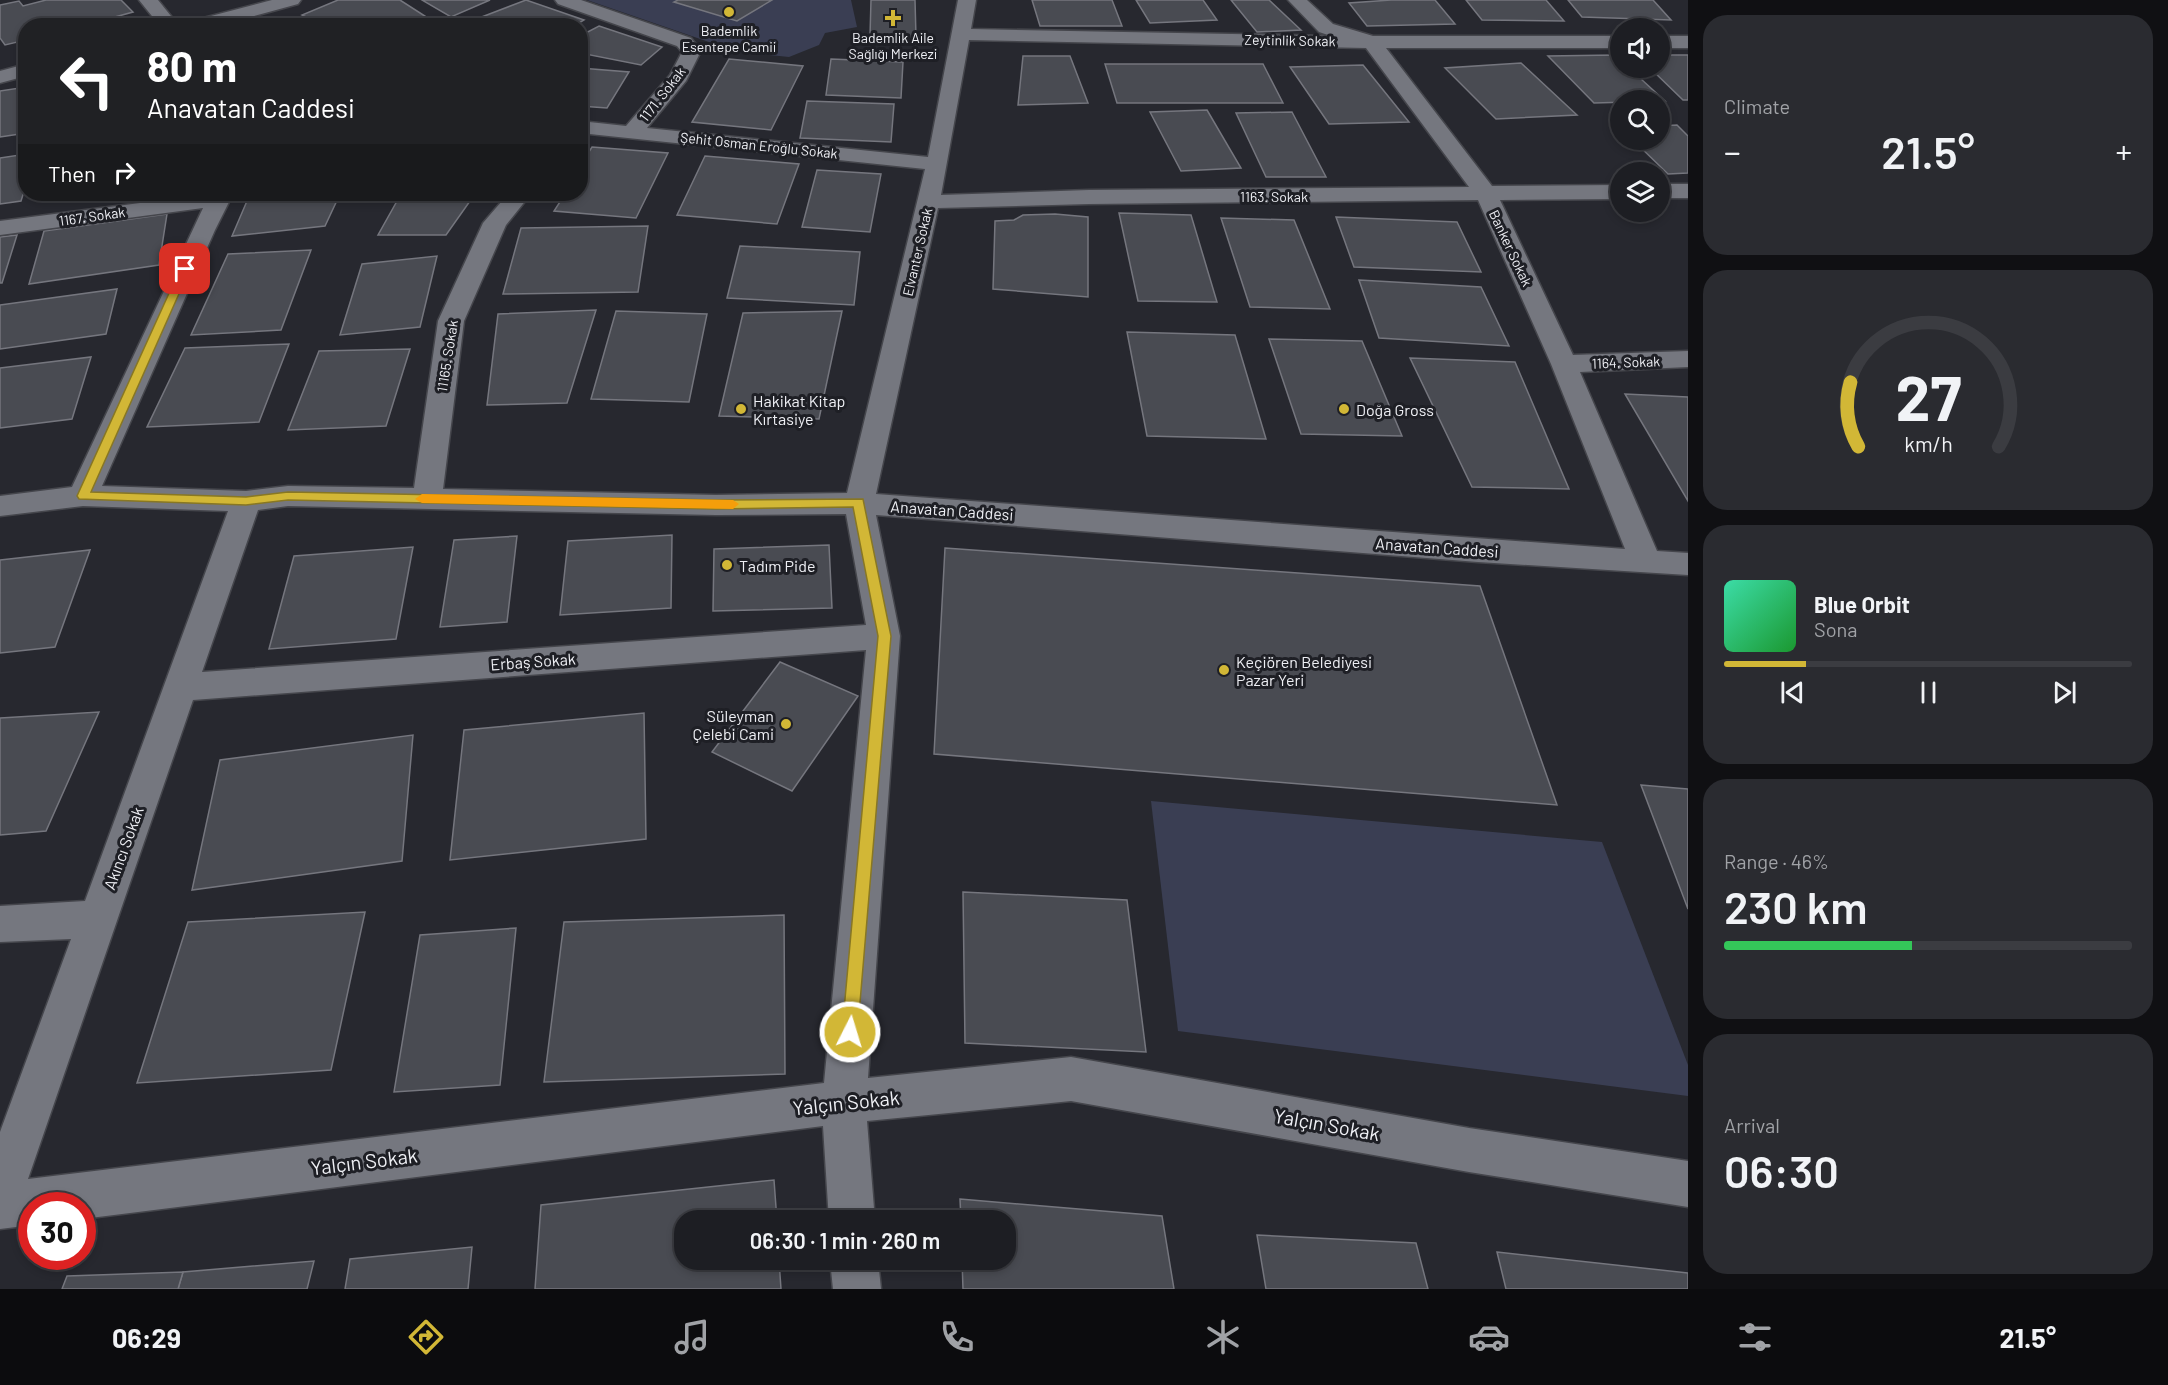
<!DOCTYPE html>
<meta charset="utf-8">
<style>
:root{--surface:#1d1e23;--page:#2a2b30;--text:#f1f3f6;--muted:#a0a2a6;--line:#3b3c41;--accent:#d2b736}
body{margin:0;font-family:Barlow,sans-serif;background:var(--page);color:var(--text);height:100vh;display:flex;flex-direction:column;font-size:22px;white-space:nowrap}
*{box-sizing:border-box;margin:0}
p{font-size:20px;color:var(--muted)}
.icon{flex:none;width:33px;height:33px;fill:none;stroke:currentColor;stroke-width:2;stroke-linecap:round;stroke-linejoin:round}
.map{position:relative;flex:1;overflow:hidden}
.panel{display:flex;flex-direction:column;gap:15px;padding:15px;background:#101013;width:480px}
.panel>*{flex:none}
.banner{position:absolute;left:18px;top:18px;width:570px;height:183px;border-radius:24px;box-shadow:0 3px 9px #0003,0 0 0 2px var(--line);background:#202124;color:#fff;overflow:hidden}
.fabs{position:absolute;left:1610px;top:18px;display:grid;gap:12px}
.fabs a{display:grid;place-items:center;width:60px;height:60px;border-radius:50%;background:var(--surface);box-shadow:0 3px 9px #0003,0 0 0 2px var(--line);font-size:30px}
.speed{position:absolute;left:18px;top:1192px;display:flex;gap:12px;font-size:30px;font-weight:700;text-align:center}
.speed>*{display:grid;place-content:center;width:78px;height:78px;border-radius:50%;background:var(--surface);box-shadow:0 3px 9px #0003,0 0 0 2px var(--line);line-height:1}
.speed .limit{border:9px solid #d22;background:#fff;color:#111}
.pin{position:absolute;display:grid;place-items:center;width:51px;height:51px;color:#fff;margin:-26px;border-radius:12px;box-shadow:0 3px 9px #0006}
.me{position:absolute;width:66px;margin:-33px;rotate:5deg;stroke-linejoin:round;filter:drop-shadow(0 0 4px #0008)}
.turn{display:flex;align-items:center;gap:21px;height:126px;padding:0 30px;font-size:27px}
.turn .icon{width:78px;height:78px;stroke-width:2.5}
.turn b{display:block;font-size:42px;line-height:51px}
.then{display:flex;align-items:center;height:57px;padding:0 30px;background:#0003;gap:12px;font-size:22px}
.big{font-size:45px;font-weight:600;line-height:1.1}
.panel .card{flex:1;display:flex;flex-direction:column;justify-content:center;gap:9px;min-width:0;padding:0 21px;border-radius:24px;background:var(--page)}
.panel .dial{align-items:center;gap:0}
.dial svg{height:156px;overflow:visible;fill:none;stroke:var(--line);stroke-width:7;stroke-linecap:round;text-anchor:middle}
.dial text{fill:var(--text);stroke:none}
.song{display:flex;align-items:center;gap:18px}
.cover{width:72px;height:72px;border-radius:9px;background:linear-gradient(135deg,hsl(160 70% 55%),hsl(130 70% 35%))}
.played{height:6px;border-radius:3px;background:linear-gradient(90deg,var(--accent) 20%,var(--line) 20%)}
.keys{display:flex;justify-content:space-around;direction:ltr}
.heat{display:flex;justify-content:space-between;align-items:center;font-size:33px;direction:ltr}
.charge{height:9px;border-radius:4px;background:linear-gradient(90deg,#34c759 46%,var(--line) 0)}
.trip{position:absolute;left:674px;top:1210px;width:342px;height:60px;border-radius:24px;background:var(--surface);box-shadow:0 3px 9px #0003,0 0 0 2px var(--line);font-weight:600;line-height:60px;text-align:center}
.menu{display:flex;height:96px;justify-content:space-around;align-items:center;background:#0c0c0e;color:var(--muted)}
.menu .icon{width:42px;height:42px}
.menu .on{color:var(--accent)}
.menu b{font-size:27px;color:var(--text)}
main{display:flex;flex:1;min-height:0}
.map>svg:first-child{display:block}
.green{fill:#3a3e53}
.building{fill:#494b52;stroke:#75767e;stroke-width:1.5}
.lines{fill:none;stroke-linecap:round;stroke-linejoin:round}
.street-casing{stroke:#45464c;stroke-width:3}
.street{fill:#75777f;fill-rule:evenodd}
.route{fill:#d2b736;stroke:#887723;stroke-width:1.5}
.slow{fill:#f59e0b}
.poi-dot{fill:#d2b736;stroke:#1e1f25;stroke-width:2}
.labels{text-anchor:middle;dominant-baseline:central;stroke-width:6;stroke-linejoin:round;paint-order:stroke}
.far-poi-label{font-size:14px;fill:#eeeff4;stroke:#1e1f25}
.far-street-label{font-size:14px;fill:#eeeff4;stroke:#1e1f25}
.poi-label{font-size:16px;fill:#eeeff4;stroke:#1e1f25;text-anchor:start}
.street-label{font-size:16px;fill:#eeeff4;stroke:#1e1f25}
.near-street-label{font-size:20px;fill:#eeeff4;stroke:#1e1f25}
</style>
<main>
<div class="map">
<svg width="1688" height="1289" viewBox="0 0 1688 1289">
<rect width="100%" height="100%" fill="#27282f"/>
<g class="green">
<polygon points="587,0 851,0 857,27 825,33 819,45 789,57 738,52"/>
<polygon points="1151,801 1602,842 1688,1065 1688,1096 1178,1031"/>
</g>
<g class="building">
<polygon points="46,0 121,0 133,12 82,26 71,23 26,26 26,40 5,45 0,38 0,5 19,1 23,6"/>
<polygon points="338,0 400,0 431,20 419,26 325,26 302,15"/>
<polygon points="422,0 490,0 451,17"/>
<polygon points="526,0 584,20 574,26 475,26 466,23"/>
<polygon points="678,0 772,0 737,21 674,2"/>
<polygon points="871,0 915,0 916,37 870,36"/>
<polygon points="1032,0 1112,0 1122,26 1040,26"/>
<polygon points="1136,0 1203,0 1217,20 1150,23"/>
<polygon points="1231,0 1269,0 1301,30 1257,32"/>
<polygon points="1391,0 1435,0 1455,24 1367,26 1349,3"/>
<polygon points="1466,0 1546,0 1564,21 1482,20"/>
<polygon points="1568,0 1653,0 1671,20 1582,17"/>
<polygon points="599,26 662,47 641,65 580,53 580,36"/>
<polygon points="1615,55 1620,59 1620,68 1629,68 1665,101 1594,103 1548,56"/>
<polygon points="1659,55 1688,55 1688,100 1683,100 1650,68 1659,68"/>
<polygon points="1023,56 1070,56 1088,103 1018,105"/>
<polygon points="729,59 803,66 771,130 692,122"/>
<polygon points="831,59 903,62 901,98 826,95"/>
<polygon points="1521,63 1577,115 1496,119 1445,68"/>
<polygon points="1105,64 1263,64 1283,103 1117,103"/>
<polygon points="1363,65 1409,122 1329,124 1290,67"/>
<polygon points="580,68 629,72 607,108 580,106"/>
<polygon points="26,87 26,133 0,137 0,91"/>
<polygon points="807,101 894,104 891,142 800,138"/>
<polygon points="1207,110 1241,168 1181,171 1150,112"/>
<polygon points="1292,112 1326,177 1266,177 1236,113"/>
<polygon points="1677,125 1688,136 1688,173 1668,174 1633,140 1659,140 1659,126"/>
<polygon points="592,147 668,153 636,218 554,211 565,194 580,194 580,166"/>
<polygon points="26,154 26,185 21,201 0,204 0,158"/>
<polygon points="705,156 799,164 777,224 677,215"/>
<polygon points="817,170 881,174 870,232 802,227"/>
<polygon points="250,194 340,194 325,226 232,236"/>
<polygon points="401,194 475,194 446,235 378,235"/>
<polygon points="1119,213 1191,215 1217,302 1138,301"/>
<polygon points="167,214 159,265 29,284 44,231"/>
<polygon points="1055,214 1088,217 1088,297 993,289 995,221 1014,220 1023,215"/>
<polygon points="1336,217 1457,222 1481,272 1354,267"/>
<polygon points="1221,218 1294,220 1330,309 1250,307"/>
<polygon points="648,226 638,292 503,294 521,228"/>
<polygon points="17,235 2,283 0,283 0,237"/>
<polygon points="740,246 860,252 854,305 727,298"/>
<polygon points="311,250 281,330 191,335 228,254"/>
<polygon points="437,256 420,327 340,335 362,264"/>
<polygon points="1359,280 1481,287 1509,346 1379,338"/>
<polygon points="117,289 106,334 0,349 0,305"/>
<polygon points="596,310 567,403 487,405 498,314"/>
<polygon points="616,311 707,314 689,402 591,399"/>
<polygon points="842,311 819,419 719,416 743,313"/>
<polygon points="1127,332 1235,335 1266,439 1147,436"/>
<polygon points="1269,339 1362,341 1402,436 1301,434"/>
<polygon points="289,344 259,422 147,427 185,348"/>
<polygon points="410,349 386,426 288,430 319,351"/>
<polygon points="91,357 72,419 0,428 0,368"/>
<polygon points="1410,358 1515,362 1569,489 1472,487"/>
<polygon points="1625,394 1688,397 1688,501"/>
<polygon points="672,535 671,608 560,615 568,541"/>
<polygon points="517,536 507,622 440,627 454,540"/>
<polygon points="829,545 832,608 713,611 714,549"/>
<polygon points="413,547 396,639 269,649 294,556"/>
<polygon points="945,548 1480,586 1557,805 934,754"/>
<polygon points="90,550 55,647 0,653 0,560"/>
<polygon points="780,662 858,696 792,791 712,752"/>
<polygon points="99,712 46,831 0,835 0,718"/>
<polygon points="644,713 646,839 450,860 464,730"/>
<polygon points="413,735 402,861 192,890 220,760"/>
<polygon points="1641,785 1688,789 1688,909"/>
<polygon points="963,892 1127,900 1146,1052 965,1043"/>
<polygon points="365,912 331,1070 137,1083 188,922"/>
<polygon points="784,915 785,1074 544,1082 564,922"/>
<polygon points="516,928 500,1085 394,1092 420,935"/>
<polygon points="774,1180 777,1221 684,1221 684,1260 779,1260 781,1289 535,1289 541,1205"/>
<polygon points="960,1199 1162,1216 1174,1289 963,1289 962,1260 1005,1260 1005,1221 961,1221"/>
<polygon points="1257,1235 1416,1243 1428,1289 1266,1289"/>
<polygon points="472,1247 468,1289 345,1289 350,1259"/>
<polygon points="1497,1252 1688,1273 1688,1289 1506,1289"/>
<polygon points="314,1261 307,1289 178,1289 183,1272"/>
<polygon points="183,1272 178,1289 62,1289 67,1276"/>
</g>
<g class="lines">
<g class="street-casing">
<g id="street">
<polygon points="139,0 158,0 179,26 160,26"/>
<polygon points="272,0 301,0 298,4 218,26 186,26 188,22"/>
<path d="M 555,0 L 581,0 L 691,38 L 701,51 L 686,81 L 647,128 L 928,157 L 958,0 L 976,0 L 971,29 L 1331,36 L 1319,32 L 1288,0 L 1307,0 L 1333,24 L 1373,36 L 1620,36 L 1620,48 L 1386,48 L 1492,186 L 1620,185 L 1620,199 L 1500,200 L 1573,355 L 1688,351 L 1688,367 L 1580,372 L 1657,551 L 1688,553 L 1688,575 L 1478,562 L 876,515 L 900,636 L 868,1078 L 1071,1057 L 1469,1128 L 1688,1161 L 1688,1207 L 1469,1172 L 1071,1101 L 867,1121 L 875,1221 L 829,1221 L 823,1126 L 82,1219 L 82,1206 L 32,1206 L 32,1225 L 0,1229 L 0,1132 L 71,939 L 0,942 L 0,906 L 85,901 L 228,511 L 83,506 L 0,516 L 0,496 L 72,487 L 203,208 L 0,235 L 0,221 L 210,194 L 233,194 L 215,230 L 102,486 L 246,491 L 288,486 L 414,488 L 438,321 L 483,223 L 508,194 L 531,194 L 506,225 L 464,321 L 443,489 L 716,495 L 847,493 L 925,169 L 580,133 L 580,121 L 626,126 L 670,75 L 682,52 L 677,46 L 558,4 ZM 969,40 L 1366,48 L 1469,187 L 1089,190 L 941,195 ZM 1478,200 L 1551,364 L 1625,549 L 876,494 L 938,208 L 1089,204 ZM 288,506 L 716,515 L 846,514 L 866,625 L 202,672 L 258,510 ZM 866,650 L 824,1083 L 28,1179 L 193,700 Z"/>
<rect x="1659" y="36" width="29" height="12"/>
<polygon points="26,64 26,76 0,83 0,71"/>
<rect x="1659" y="184" width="29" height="14"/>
<polygon points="830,1260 878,1260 881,1289 833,1289"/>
</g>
</g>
<use href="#street" class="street"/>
</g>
<polygon class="route" points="185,266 190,269 91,492 246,497 288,492 716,500 863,499 891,636 857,1038 850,1040 844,1038 842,1032 878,636 853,507 716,509 288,500 246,505 79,499 77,496 180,269"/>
<polygon class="slow" points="422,494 733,500 739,504 733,509 422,503 415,499"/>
<g class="poi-dot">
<circle cx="729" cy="12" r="6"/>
<path d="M890 9h6v6h6v6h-6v6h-6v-6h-6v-6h6z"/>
<circle cx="741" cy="409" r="6"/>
<circle cx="1344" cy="409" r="6"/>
<circle cx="727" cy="565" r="6"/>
<circle cx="1224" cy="670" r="6"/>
<circle cx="786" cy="724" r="6"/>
</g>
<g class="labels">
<g class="far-poi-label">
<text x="729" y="30">Bademlik<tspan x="729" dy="16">Esentepe Camii</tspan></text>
<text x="893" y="37">Bademlik Aile<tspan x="893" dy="16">Sağlığı Merkezi</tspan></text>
</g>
<g class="far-street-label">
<text transform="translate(1290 40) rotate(1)">Zeytinlik Sokak</text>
<text transform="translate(662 94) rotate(-52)">1171. Sokak</text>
<text transform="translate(759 145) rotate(6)">Şehit Osman Eroğlu Sokak</text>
<text x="1274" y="196">1163. Sokak</text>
<text transform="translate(92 216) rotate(-8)">1167. Sokak</text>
<text transform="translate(1511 248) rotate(65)">Banker Sokak</text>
<text transform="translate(917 252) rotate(-77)">Elvanter Sokak</text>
<text transform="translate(447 356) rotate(-81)">11165. Sokak</text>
<text transform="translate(1626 362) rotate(-2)">1164. Sokak</text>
</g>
<g class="poi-label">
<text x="753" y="400">Hakikat Kitap<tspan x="753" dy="18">Kırtasiye</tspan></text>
<text x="1356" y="409">Doğa Gross</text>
<text x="739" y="565">Tadım Pide</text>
<text x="1236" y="661">Keçiören Belediyesi<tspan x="1236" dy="18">Pazar Yeri</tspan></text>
<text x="774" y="715" text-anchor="end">Süleyman<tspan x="774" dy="18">Çelebi Cami</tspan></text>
</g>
<g class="street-label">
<text transform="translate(952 510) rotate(4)">Anavatan Caddesi</text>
<text transform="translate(1437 547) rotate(4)">Anavatan Caddesi</text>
<text transform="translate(533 661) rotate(-4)">Erbaş Sokak</text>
<text transform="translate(123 848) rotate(-70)">Akıncı Sokak</text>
</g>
<g class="near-street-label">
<text transform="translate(846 1102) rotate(-6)">Yalçın Sokak</text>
<text transform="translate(1327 1124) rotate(10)">Yalçın Sokak</text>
<text transform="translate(364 1161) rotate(-7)">Yalçın Sokak</text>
</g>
</g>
</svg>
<div class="fabs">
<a><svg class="icon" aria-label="sound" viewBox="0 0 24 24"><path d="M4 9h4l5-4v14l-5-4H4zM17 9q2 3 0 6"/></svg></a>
<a><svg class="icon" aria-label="search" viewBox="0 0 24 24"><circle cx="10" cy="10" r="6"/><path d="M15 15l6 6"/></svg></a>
<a><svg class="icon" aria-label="layers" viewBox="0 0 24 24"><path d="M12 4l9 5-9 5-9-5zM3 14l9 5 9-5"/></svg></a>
</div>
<div class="speed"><div class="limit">30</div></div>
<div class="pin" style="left:185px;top:269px;background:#d93025"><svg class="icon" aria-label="arrive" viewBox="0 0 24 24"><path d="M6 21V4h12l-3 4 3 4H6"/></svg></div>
<svg class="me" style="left:850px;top:1032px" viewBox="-20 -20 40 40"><circle r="17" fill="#d2b736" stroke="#fff" stroke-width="3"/><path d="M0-11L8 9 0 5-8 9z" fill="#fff"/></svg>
<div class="trip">06:30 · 1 min · 260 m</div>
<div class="banner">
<div class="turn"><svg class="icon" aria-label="left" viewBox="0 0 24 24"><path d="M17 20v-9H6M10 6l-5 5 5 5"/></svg><div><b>80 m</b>Anavatan Caddesi</div></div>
<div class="then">Then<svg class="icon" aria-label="right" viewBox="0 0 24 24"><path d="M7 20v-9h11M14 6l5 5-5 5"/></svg></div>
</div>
</div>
<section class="panel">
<div class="card"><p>Climate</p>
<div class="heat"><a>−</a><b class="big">21.5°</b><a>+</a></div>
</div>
<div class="card dial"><svg viewBox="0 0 100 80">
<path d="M14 69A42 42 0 1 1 86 69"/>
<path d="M14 69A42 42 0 0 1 10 36" stroke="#d2b736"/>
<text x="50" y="56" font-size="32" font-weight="700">27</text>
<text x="50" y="72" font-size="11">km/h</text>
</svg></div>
<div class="card">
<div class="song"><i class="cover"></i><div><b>Blue Orbit</b><p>Sona</p></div></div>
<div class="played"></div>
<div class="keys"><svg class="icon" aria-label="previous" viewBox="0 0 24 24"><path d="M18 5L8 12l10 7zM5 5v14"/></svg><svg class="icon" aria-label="pause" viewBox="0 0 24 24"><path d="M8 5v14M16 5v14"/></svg><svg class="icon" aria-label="next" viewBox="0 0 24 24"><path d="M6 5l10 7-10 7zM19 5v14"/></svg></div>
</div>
<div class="card"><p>Range · 46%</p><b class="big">230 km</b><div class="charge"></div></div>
<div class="card"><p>Arrival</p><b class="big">06:30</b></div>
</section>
</main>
<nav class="menu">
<b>06:29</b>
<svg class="icon on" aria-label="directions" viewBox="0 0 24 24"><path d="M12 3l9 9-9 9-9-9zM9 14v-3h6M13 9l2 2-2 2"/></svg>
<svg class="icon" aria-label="music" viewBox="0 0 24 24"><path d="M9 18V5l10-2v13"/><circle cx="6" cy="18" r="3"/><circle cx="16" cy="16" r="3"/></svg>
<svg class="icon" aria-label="phone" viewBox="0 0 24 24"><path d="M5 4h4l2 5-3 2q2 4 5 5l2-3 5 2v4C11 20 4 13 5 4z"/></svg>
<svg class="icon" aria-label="climate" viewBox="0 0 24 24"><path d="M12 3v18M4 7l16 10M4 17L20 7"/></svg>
<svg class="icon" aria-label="car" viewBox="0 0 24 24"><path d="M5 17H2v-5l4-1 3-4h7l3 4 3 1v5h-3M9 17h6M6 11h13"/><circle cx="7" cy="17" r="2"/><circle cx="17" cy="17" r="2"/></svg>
<svg class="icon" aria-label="filters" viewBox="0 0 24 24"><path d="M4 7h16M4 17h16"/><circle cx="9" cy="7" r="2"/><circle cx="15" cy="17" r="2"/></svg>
<b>21.5°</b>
</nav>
